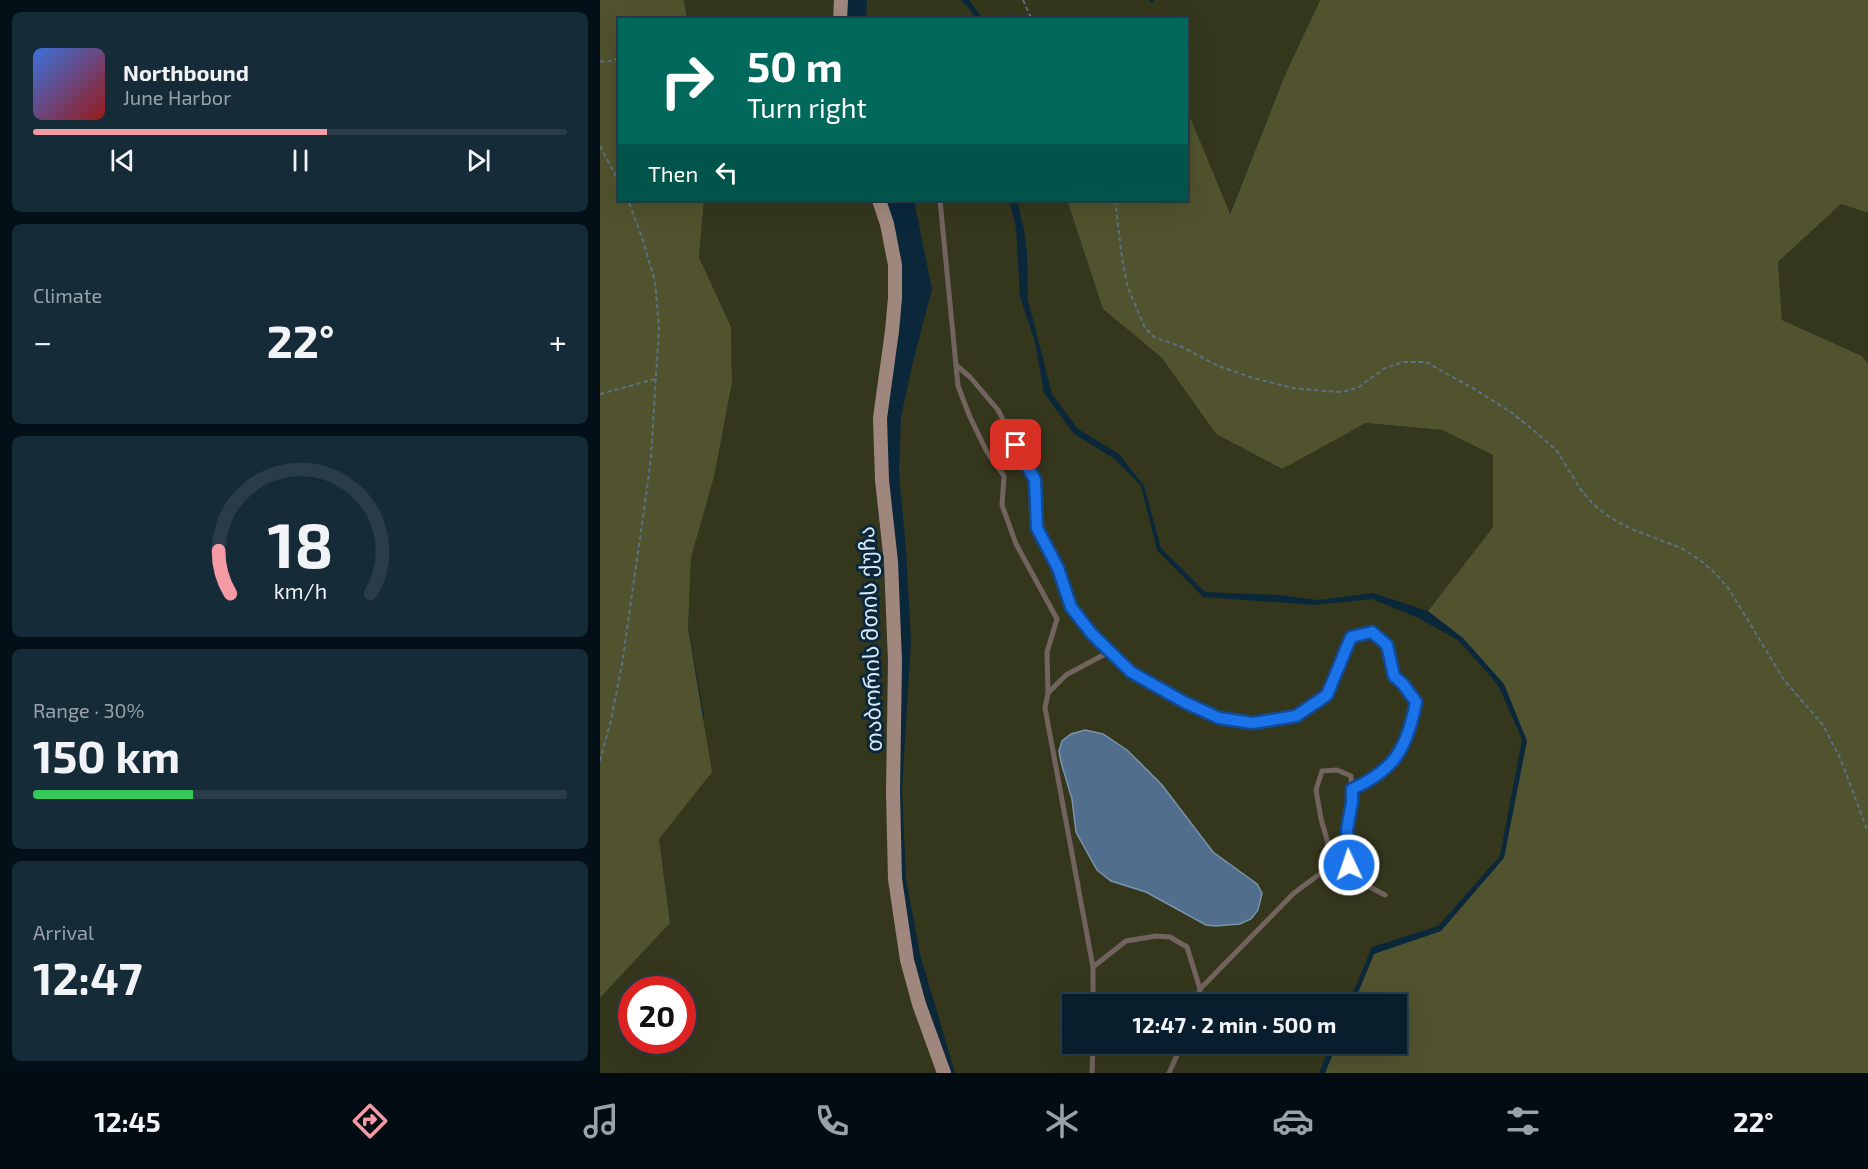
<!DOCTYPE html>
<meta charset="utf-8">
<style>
:root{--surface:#081e2c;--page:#162b38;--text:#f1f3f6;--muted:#98a2a9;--line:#293c48;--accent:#f49aa4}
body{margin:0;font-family:"Exo 2","Noto Sans Georgian",sans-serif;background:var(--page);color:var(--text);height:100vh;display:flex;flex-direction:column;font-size:22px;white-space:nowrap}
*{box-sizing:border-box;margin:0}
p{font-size:20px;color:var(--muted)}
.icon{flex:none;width:33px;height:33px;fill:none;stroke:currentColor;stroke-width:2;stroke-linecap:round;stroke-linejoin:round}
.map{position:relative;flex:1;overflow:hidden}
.side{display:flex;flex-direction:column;gap:12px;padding:12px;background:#041018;width:600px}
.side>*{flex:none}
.hud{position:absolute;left:18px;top:18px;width:570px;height:183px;border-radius:0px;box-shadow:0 6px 24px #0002,0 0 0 2px var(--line);background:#00695c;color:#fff;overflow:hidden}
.speed{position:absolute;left:18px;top:976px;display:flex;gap:12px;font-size:30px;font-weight:700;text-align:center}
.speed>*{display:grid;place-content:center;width:78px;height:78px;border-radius:50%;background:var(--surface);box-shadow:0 6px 24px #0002,0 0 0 2px var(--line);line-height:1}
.speed .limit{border:9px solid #d22;background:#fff;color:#111}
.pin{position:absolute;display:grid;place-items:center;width:51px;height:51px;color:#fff;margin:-26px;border-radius:12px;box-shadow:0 3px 9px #0006}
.me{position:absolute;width:66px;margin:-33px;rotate:357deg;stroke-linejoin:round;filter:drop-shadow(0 0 4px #0008)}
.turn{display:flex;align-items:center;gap:21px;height:126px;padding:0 30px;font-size:27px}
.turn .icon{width:78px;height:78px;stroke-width:2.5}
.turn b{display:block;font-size:42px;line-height:51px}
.then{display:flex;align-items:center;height:57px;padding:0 30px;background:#0003;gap:12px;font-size:22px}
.big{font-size:45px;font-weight:700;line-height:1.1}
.side .tile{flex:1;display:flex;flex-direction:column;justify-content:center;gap:9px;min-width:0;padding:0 21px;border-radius:9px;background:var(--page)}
.side .dial{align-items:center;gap:0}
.dial svg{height:156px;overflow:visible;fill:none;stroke:var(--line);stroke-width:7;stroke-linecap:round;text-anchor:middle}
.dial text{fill:var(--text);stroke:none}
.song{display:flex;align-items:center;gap:18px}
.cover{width:72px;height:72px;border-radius:9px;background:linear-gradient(135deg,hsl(220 70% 55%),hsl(0 70% 35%))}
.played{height:6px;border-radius:3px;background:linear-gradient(90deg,var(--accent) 55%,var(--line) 55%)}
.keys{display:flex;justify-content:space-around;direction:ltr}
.heat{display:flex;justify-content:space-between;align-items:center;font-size:33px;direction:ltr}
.charge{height:9px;border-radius:4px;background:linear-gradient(90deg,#34c759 30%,var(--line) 0)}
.trip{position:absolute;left:462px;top:994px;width:345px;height:60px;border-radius:0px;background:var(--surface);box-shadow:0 6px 24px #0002,0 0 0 2px var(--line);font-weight:700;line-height:60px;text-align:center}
.tabs{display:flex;height:96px;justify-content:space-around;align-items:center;background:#030c12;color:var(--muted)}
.tabs .icon{width:42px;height:42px}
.tabs .active{color:var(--accent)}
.tabs b{font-size:27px;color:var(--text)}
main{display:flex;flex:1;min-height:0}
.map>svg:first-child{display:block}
.green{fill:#35371d;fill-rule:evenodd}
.forest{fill:#50532d}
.water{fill:#516e8c;stroke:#7a93ac;stroke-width:1.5}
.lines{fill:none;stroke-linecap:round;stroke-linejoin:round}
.path{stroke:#597182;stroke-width:2;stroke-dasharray:4.5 3;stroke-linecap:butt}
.lane{stroke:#73635e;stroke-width:5}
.secondary{stroke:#9f877d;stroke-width:14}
.route-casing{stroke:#114b97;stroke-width:15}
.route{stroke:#1a73e8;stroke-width:10}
.labels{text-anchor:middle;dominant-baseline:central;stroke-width:6;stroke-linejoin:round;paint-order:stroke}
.street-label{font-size:22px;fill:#d9e9f6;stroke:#0b283b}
</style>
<main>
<section class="side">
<div class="tile">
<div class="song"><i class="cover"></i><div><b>Northbound</b><p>June Harbor</p></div></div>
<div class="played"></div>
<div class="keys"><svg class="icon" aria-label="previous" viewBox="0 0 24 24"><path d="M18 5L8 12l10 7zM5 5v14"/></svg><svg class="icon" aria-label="pause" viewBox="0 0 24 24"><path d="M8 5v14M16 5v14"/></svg><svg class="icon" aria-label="next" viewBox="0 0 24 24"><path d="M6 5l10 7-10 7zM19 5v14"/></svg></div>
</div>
<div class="tile"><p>Climate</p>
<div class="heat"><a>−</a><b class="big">22°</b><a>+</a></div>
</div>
<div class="tile dial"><svg viewBox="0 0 100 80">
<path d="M14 69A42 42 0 1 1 86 69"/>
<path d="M14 69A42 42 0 0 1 8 47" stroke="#f49aa4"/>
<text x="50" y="56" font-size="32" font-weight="700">18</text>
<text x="50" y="72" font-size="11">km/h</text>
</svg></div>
<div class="tile"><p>Range · 30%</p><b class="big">150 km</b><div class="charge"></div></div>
<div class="tile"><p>Arrival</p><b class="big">12:47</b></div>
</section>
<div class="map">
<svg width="1268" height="1073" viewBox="0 0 1268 1073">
<rect width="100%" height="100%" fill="#0b283b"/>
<g class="green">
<polygon points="84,0 239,0 238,19 87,19"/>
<polygon points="267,0 360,0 367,6 376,19 266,19"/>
<polygon points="369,0 548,0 552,3 554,0 720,0 685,75 629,215 591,119 587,114 586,20 383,19"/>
<path d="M 104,200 L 278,200 L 299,266 L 282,420 L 298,878 L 314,968 L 345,1073 L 0,1073 L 0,998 L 70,923 L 59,839 L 83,807 L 104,716 L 88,628 L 91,558 L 114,477 L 132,383 L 131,327 L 99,257 ZM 32,990 L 82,990 L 82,1041 L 32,1041 Z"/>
<polygon points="314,200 409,200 416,228 420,297 435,342 444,393 474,434 515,459 541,486 557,550 603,597 715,605 772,599 818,618 858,640 898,685 922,739 900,856 838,926 772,947 748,1005 472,1005 472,1044 731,1044 719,1073 355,1073 320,954 306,879 302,790 311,642 306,549 299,473 301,416 313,362 332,289"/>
<polygon points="417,200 467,200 503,309 562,358 616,434 681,469 766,423 842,430 893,455 893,527 828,611 773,593 717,600 680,595 605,592 561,548 544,486 519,454 478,429 452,394 428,300 427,251 424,230"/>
<polygon points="1241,204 1268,213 1268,363 1262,356 1182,320 1178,262"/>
</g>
<g class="forest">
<polygon points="0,0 84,0 87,19 20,20 20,200 104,200 99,257 131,327 132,383 114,477 91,558 88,628 112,772 59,839 70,923 0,998"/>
<polygon points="720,0 1268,0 1268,213 1241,204 1178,262 1182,320 1262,356 1268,363 1268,1073 725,1073 737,1044 796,1044 796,1005 753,1005 774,954 841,931 904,858 927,741 904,684 863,638 828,611 893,527 893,455 842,430 766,423 682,469 616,434 562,358 503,309 467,200 586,200 587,114 591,119 630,214 685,75"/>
</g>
<polygon class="water" points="485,730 503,734 527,750 562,785 613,852 657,884 662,893 658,910 651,919 640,924 615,926 606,925 546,892 511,881 497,870 476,832 472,799 461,762 459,751 462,741 471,734"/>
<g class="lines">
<g class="path">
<polyline points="423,0 432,20"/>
<polyline points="0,61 6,62 20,58"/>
<polyline points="0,146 20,184"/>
<polyline points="515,200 522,258 528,288 545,328 554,337 582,347 618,366 653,378 693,388 724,391 743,392 759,387 785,368 803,362 826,362 876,390 912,413 937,433 957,451 981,490 993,504 1008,516 1029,528 1081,548 1100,560 1115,573 1129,589 1184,680 1223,725 1240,758 1268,832"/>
<polyline points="0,394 55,379"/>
<polyline points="0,761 11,720 22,664 46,496 51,457 59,328 55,281 41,235 28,200"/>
</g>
<g class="lane">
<polyline points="340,200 358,386 370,417 387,452 404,476 402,505 416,544 457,619 447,652 448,693 445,708 493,967 493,1005"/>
<path d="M 356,365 L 370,377 L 398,410 L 435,480 L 437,528 L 458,568 L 471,607 L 492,634 L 531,672 L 584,702 L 619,718 L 653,723 L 695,716 L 727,695 L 751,637 L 772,632 L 787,645 L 794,676 L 803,684 L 816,703 C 807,748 795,770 752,789"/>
<polyline points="448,693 466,675 509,652"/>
<polyline points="493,967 526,941 556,936 570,937 587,947 600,989 597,1005"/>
<polyline points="600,989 694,893 721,873 728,843 721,819 716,790 722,771 737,770 751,776 752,802 747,830 749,865 764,884 785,895"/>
<polyline points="492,1073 493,1044"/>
<polyline points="569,1073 582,1044"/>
</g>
<g class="secondary">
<polyline points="240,20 241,0"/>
<polyline points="279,200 287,224 295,265 295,298 292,331 280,418 282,480 291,562 295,661 293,792 295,879 307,960 319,1004 344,1073"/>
</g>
</g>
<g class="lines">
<g class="route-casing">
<path id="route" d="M 416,445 L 435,480 L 437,528 L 458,568 L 471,607 L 492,634 L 531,672 L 584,702 L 619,718 L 653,723 L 696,716 L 727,695 L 751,637 L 772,632 L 787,645 L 794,676 L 803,684 L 816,702 C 807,748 795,770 752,789 L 752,802 L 747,830 L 749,865"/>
</g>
<use href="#route" class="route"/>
</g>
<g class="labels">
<g class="street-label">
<text transform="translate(269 639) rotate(-92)">თაბორის მთის ქუჩა</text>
</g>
</g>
</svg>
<div class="speed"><div class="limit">20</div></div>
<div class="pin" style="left:416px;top:445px;background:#d93025"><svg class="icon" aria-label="arrive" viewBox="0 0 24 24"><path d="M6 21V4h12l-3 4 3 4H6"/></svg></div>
<svg class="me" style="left:749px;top:865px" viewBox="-20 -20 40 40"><circle r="17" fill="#1a73e8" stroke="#fff" stroke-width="3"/><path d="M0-11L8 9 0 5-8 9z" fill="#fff"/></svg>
<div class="trip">12:47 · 2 min · 500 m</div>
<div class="hud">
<div class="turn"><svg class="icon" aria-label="right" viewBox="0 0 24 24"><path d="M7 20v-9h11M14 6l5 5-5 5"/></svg><div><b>50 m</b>Turn right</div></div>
<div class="then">Then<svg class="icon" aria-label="left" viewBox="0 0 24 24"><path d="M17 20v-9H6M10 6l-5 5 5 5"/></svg></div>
</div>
</div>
</main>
<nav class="tabs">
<b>12:45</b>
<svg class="icon active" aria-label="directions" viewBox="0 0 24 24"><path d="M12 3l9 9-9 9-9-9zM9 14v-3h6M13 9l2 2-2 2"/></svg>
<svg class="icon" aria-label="music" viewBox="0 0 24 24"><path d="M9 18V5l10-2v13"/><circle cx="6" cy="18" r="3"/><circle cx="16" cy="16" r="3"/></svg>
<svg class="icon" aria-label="phone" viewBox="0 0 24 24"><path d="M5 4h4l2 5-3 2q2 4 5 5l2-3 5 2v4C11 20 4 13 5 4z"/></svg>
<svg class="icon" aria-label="climate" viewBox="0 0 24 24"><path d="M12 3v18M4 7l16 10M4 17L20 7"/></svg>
<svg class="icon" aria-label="car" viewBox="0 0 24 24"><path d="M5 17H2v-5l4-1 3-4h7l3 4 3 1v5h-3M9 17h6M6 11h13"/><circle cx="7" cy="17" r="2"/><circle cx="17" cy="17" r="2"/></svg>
<svg class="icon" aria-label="filters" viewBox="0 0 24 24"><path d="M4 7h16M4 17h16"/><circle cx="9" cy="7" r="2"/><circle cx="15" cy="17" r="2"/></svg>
<b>22°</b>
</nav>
